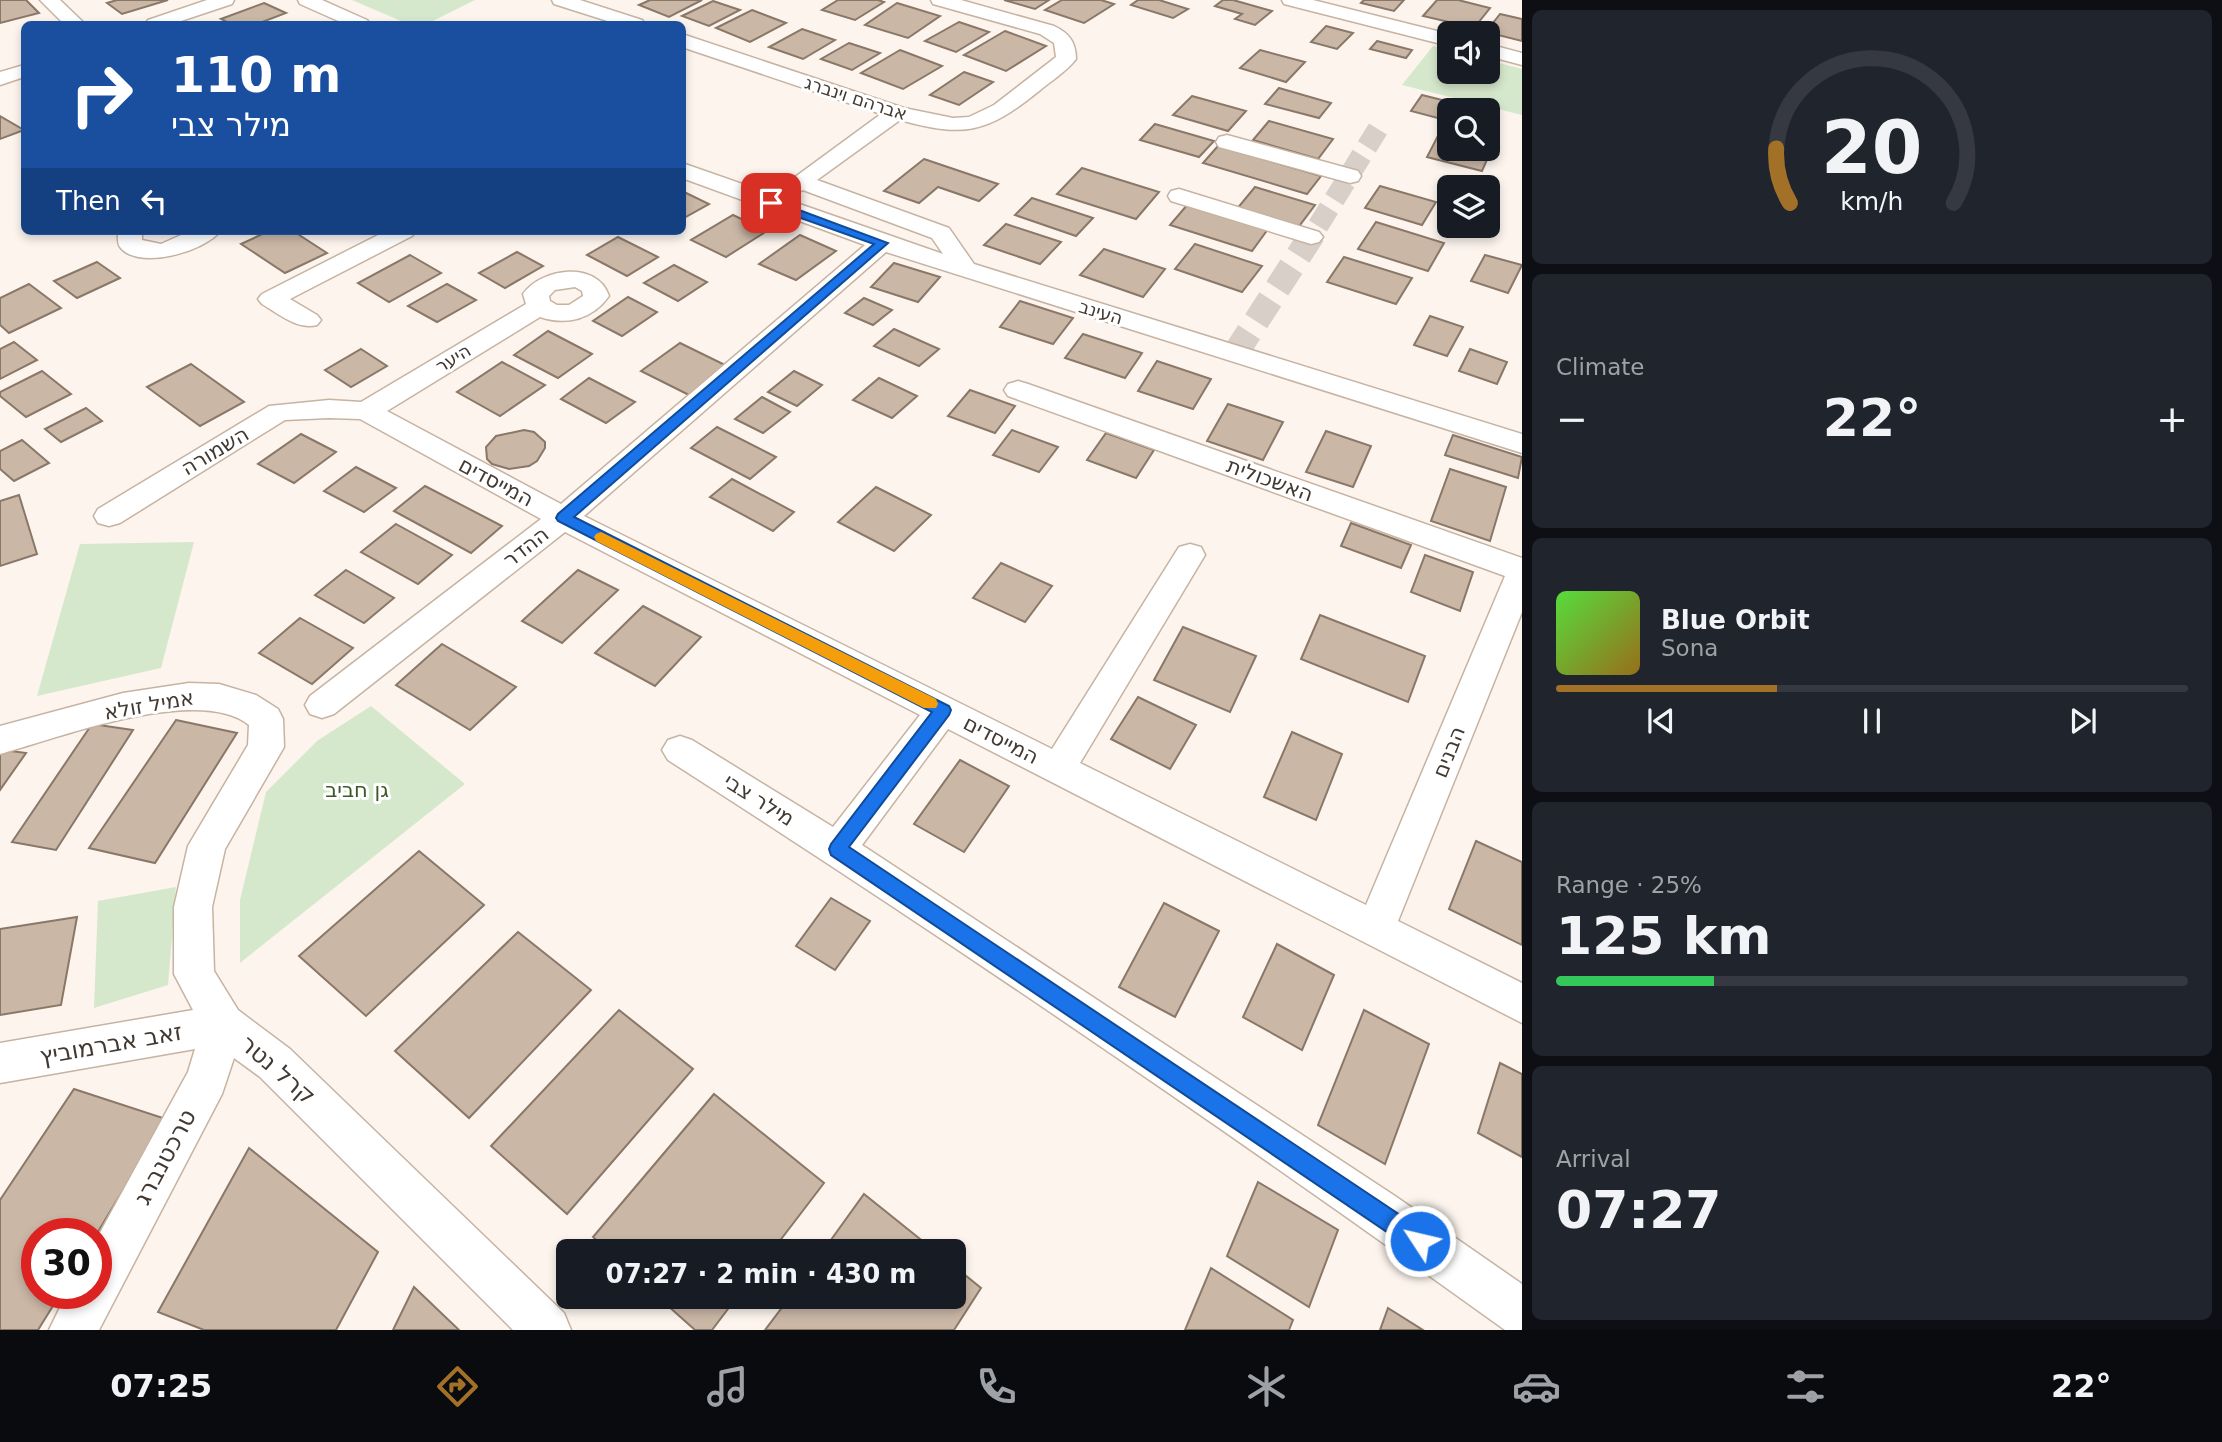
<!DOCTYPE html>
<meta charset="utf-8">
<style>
:root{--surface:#171b24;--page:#20242c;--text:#f1f3f6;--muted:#9ea1a6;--line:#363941;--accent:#a27026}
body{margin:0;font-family:"DejaVu Sans","Noto Sans Hebrew",sans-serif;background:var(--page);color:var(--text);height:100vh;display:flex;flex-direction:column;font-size:26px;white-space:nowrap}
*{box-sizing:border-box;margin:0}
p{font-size:23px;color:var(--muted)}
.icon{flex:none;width:38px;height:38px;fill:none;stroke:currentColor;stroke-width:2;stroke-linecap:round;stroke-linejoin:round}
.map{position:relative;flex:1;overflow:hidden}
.side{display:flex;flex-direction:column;gap:10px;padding:10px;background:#0d0f14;width:700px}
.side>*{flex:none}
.guide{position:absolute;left:21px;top:21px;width:665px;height:214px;border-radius:10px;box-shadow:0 4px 10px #0003;background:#1a4fa0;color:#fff;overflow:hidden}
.controls{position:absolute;left:1437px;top:21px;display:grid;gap:14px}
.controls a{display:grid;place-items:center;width:63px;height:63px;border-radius:10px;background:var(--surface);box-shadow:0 4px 10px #0003;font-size:35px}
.speed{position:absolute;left:21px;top:1218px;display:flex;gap:14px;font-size:35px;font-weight:700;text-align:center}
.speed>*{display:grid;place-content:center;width:91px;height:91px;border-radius:50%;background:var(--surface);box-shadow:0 4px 10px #0003;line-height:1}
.speed .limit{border:10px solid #d22;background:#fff;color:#111}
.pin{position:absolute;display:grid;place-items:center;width:60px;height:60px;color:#fff;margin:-30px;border-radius:14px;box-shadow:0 4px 10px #0006}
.me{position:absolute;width:77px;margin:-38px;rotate:305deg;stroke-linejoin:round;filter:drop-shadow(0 0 5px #0008)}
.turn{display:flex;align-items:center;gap:24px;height:147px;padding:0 35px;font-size:32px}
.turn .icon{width:91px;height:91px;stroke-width:2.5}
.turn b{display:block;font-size:49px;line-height:60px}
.then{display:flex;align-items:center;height:66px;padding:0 35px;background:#0003;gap:14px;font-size:26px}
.big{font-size:52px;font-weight:600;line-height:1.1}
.side .card{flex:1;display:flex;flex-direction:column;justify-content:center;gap:10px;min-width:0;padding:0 24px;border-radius:10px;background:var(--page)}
.side .dial{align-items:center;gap:0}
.dial svg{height:182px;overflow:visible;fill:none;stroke:var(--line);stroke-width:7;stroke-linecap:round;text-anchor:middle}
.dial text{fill:var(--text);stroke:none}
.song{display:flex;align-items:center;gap:21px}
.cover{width:84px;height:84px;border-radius:10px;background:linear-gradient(135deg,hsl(110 70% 55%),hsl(40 70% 35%))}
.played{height:7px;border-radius:4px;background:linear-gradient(90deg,var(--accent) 35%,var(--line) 35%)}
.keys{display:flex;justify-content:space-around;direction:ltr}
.heat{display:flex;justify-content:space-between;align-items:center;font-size:38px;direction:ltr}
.charge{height:10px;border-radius:5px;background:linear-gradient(90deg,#34c759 25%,var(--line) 0)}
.trip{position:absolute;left:556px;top:1239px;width:410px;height:70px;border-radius:10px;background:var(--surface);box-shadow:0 4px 10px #0003;font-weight:600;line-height:70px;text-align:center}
.tab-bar{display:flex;height:112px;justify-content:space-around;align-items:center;background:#090b0e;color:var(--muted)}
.tab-bar .icon{width:49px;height:49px}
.tab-bar .selected{color:var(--accent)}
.tab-bar b{font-size:32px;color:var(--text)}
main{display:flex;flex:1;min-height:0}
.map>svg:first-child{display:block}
.green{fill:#d6e8cc}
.building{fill:#cab7a6;stroke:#897767;stroke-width:2}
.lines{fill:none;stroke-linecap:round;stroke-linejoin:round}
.minor-tunnel-far1{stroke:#d7cfc8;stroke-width:21;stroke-dasharray:21 10;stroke-linecap:butt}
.minor-tunnel{stroke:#d7cfc8;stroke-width:26;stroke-dasharray:26 13;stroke-linecap:butt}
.minor-casing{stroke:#c6b3a2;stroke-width:3}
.minor{fill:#fff;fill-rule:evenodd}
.route{fill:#1a73e8;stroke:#114b97;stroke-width:2}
.slow{fill:#f59e0b}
.labels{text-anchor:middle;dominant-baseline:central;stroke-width:6;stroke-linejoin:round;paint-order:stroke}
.far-street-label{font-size:18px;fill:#413932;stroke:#fff}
.street-label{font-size:21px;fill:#413932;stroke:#fff}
.park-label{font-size:21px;fill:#3d5929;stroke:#fff}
.near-street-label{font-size:24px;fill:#413932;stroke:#fff}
</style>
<main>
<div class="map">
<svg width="1522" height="1330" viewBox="0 0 1522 1330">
<rect width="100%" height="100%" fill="#fcf4ed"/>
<g class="green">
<polygon points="352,0 475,0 427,24 408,24"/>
<polygon points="1433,46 1449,50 1449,72 1488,72 1488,60 1522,69 1522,115 1402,85"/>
<polygon points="194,542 161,668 37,696 80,544"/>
<polygon points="371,706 465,784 240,963 240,900 266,792 317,741"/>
<polygon points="176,887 168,985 94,1008 98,901"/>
</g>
<g class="building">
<polygon points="0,0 26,0 39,13 0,23"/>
<polygon points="117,0 168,0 122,14 107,3"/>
<polygon points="650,0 702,0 669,17 639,5"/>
<polygon points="838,0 878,0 884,2 855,20 822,10"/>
<polygon points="1004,0 1049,0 1035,9"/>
<polygon points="1062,0 1101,0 1114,4 1084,23 1045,10"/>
<polygon points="1138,0 1159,0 1188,9 1173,18 1131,5"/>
<polygon points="1223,0 1233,0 1272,11 1255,25 1235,19 1242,14 1215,6"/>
<polygon points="1364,0 1404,0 1394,11 1361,3"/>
<polygon points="1437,0 1458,0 1490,8 1474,28 1423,16"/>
<polygon points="713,1 740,10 709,26 682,16"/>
<polygon points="264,3 286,13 257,24 231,24 221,19"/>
<polygon points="897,3 940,16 908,38 865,25"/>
<polygon points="752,10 786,23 750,42 716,28"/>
<polygon points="1500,14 1522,19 1522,41 1486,32"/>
<polygon points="959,22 989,32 956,52 925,41"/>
<polygon points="1326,26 1353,33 1337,49 1311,42"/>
<polygon points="802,29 835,40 803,59 769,47"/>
<polygon points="1005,31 1046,46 1006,71 964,55"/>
<polygon points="1377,41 1412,50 1406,58 1370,49"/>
<polygon points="849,43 880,53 852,70 821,59"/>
<polygon points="900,50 942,66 903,89 861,73"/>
<polygon points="1260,50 1305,62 1286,82 1240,68"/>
<polygon points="964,72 993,82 959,105 930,95"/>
<polygon points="1279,88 1331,103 1319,118 1265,104"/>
<polygon points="1422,95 1478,109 1449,110 1449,121 1411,111"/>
<polygon points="1192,96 1246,111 1228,131 1173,115"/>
<polygon points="0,116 24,130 0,139"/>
<polygon points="1269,121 1333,139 1318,159 1253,140"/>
<polygon points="1155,124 1214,141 1199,157 1140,140"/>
<polygon points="1443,126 1449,127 1449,149 1488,149 1488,137 1496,139 1482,171 1427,157"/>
<polygon points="1218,146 1321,176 1307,194 1203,163"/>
<polygon points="924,159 998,184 979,201 938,187 919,203 884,191"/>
<polygon points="1082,168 1159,192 1136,219 1057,194"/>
<polygon points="1380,186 1436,202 1422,225 1365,208"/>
<polygon points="1255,187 1315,205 1297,229 1236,210"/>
<polygon points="682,191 709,204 682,219"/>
<polygon points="1032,198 1093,218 1076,236 1015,215"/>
<polygon points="1188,204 1268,229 1252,251 1170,225"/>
<polygon points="733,215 767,231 726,257 691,240"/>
<polygon points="1376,222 1444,243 1428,271 1358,249"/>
<polygon points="1006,224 1061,242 1040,264 984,245"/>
<polygon points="269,231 293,231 327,253 285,273 241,244"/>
<polygon points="800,235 836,251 796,280 759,264"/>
<polygon points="618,237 658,257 627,276 587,255"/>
<polygon points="1195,244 1262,266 1242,292 1175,269"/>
<polygon points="1104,249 1165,269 1143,297 1080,275"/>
<polygon points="517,252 543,266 505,288 479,273"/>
<polygon points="410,255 441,273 389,302 358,283"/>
<polygon points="1485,255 1522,265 1508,293 1471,281"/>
<polygon points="1344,257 1412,278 1396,304 1327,282"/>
<polygon points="97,262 120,278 77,298 54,281"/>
<polygon points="894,263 940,277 918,302 871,287"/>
<polygon points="674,265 707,282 678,301 644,283"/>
<polygon points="29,284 61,308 9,333 0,325 0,298"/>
<polygon points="447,284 476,300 437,322 408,306"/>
<polygon points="628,297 657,312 622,336 593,321"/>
<polygon points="864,298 892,310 873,325 845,313"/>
<polygon points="1020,301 1073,318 1053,344 1000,327"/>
<polygon points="1430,316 1463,327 1447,356 1414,345"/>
<polygon points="894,329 939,349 919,366 874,346"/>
<polygon points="548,331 592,354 558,378 514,355"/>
<polygon points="1083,334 1142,353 1125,378 1065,358"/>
<polygon points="14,342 37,360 0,379 0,349"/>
<polygon points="680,343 727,366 689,395 641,371"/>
<polygon points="361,349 387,366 351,387 325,370"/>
<polygon points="1470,349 1507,362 1497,384 1459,371"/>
<polygon points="1157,361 1211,379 1193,409 1138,391"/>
<polygon points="502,362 545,385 500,416 457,392"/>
<polygon points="191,364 244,402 200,426 147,387"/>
<polygon points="42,371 71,394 26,417 0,396 0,392"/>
<polygon points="794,371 822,385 797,406 768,392"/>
<polygon points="589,378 635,402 606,423 561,399"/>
<polygon points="879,378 917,396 892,418 853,400"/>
<polygon points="970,390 1015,406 995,433 948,416"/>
<polygon points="762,397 790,412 763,433 735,419"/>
<polygon points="1228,404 1283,422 1263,460 1207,441"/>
<polygon points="86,408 102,421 61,442 45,429"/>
<polygon points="717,427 776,457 750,479 691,448"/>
<polygon points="524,430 534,432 545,442 545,448 537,461 529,466 509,469 492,464 487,459 486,447 496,436"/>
<polygon points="1012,430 1058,447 1039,472 993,455"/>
<polygon points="1326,431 1371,446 1353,487 1306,472"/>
<polygon points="1106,433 1154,450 1136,478 1087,460"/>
<polygon points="301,434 336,452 294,483 258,464"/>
<polygon points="1453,435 1522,457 1518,478 1445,455"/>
<polygon points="22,440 49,463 14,481 0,469 0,451"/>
<polygon points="356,467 396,488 364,512 324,491"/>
<polygon points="1450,469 1506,487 1490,541 1431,521"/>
<polygon points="732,479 794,512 773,531 710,497"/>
<polygon points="425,486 502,526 471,553 394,511"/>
<polygon points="876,487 931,515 894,551 838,522"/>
<polygon points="19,495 37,554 0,566 0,501"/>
<polygon points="1351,523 1411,545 1401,568 1341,546"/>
<polygon points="396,524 452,555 418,584 361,552"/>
<polygon points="1425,555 1473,572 1460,611 1411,592"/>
<polygon points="1001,563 1052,586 1025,622 973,598"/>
<polygon points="346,570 394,598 364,623 315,595"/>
<polygon points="578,570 618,590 562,643 522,621"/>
<polygon points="643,606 701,637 655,686 595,653"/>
<polygon points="1320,615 1425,656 1408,702 1301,659"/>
<polygon points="300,618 353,648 312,684 259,653"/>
<polygon points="1183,627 1256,656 1230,712 1154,680"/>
<polygon points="442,644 516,687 470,730 396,685"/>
<polygon points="1138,697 1196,725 1170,769 1111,739"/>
<polygon points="176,720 237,733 155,863 89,848"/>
<polygon points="92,724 133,730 56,850 12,842"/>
<polygon points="1292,732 1342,754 1316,820 1264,797"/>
<polygon points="11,751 26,753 0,790 0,754"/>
<polygon points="960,760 1009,786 964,852 914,824"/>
<polygon points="1476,841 1522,862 1522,945 1449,909"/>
<polygon points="419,851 484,905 366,1016 299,956"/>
<polygon points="831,898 870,921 835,970 796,946"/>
<polygon points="1164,903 1219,931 1175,1017 1119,987"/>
<polygon points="77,917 61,1005 0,1015 0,929"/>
<polygon points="518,932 591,990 469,1118 395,1051"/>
<polygon points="1277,944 1334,975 1302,1050 1243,1017"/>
<polygon points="619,1010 693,1069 567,1214 491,1146"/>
<polygon points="1364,1010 1429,1044 1385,1164 1318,1125"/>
<polygon points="1500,1063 1522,1074 1522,1157 1478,1133"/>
<polygon points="74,1089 166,1119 96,1235 37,1234 37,1293 61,1293 38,1330 0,1330 0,1200"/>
<polygon points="714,1094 824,1183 772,1251 608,1251 593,1237"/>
<polygon points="249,1148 378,1252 336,1330 204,1330 158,1312"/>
<polygon points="1258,1182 1338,1230 1309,1307 1227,1256"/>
<polygon points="864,1194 935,1251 823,1251"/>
<polygon points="954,1266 981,1288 954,1330 765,1330 790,1297 954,1297"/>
<polygon points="1211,1268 1293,1320 1289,1330 1185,1330"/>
<polygon points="414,1287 459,1330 393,1330"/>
<polygon points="658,1297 737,1297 712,1330 695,1330"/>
<polygon points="1388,1308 1423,1330 1380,1330"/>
</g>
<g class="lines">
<polyline class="minor-tunnel-far1" points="1318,226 1381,124"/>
<polyline class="minor-tunnel" points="1235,354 1319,224"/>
<g class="minor-casing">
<g id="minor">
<polygon points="40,0 60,0 85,24 64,24"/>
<polygon points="207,0 234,0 232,4 172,24 145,24 148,20"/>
<polygon points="298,0 322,0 367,20 370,24 345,24 300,4"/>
<polygon points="552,0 580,0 642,20 645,24 617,24 554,4"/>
<path d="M 931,0 L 961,0 L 1054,26 C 1069,33 1076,42 1076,59 C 1067,71 1051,81 1039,91 C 987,133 965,138 900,120 L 817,180 L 949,228 L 974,264 L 1522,434 L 1522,453 L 886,252 L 584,516 L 1052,749 L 1179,547 L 1190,544 L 1201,547 L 1205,555 L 1080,763 L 1366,905 L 1505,576 L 1008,396 L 1004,390 L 1008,384 L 1018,381 L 1028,384 L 1522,558 L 1522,612 L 1398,921 L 1522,983 L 1522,1023 L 948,729 L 862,845 L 1395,1196 L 1522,1284 L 1522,1330 L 1505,1330 C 1231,1133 952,942 668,760 L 662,750 L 668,740 L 680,736 L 692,740 L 833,827 L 920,715 L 565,532 L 334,714 L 322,718 L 310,714 L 305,705 L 310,696 L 541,519 L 360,419 L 329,418 L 285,420 L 120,523 L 109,526 L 98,523 L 94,516 L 98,509 L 269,406 L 329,400 L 361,402 L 526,304 L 523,294 C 541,268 597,260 609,296 C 593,319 567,326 540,317 L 387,411 L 561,504 L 865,245 L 682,178 L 682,163 L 943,254 L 932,238 L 803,190 L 787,198 L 779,196 L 776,191 L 881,114 L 682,47 L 682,34 L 904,108 L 953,118 L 969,117 L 994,105 L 1056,57 L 1054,43 L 1040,34 L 933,4 ZM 575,287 L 582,291 L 583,296 L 569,305 L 557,305 L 550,301 L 549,296 L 555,290 Z"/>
<polygon points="1282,0 1313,0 1449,34 1449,46 1284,4"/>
<polygon points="1488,44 1522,53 1522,65 1488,56"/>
<polygon points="24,65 24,77 0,85 0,72"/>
<polygon points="1227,135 1358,171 1361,176 1358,181 1350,183 1219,147 1216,142 1219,137"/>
<polygon points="1179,189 1319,232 1323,237 1319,242 1311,244 1171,201 1168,196 1171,191"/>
<path d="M 118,231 L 142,231 L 142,240 L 161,244 L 190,231 L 220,231 C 206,251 138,271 120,247 C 117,243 118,236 118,231 Z"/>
<path d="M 386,231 L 416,231 L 412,236 L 290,299 L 317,315 L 321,320 L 317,325 C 297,330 279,314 262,304 L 258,299 L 262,294 Z"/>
<path d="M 189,683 L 219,684 L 256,695 L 278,709 L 283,719 L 284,747 L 225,849 L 212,907 L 214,971 L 238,1010 L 290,1049 L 564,1313 L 571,1330 L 513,1330 L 260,1077 L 234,1058 L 222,1094 L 99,1330 L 49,1330 L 67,1293 L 96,1293 L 96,1240 L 188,1072 L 195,1049 L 0,1083 L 0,1043 L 193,1010 L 174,974 L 174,907 L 188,846 L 248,745 L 249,725 C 199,684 58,738 0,754 L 0,726 L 123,693 Z"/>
</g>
</g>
<use href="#minor" class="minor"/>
</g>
<polygon class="route" points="767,201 775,201 888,243 574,517 949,706 951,710 949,715 849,847 1427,1233 1431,1241 1427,1249 1420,1252 1412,1249 831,855 829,849 831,844 932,712 558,521 556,518 558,514 874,244 767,206"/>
<polygon class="slow" points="601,532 936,699 938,704 936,708 924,708 596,541 594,537 596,534"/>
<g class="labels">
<g class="far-street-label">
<text transform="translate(856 98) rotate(18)">אברהם וינברג</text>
<text transform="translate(1101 312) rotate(17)">העינב</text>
<text transform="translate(453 358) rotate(-31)">היער</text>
</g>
<g class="street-label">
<text transform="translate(215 451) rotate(-31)">השמורה</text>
<text transform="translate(1270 480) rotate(20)">האשכולית</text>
<text transform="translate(496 482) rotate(28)">המייסדים</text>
<text transform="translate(526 547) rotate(-38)">ההדר</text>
<text transform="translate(149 705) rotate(-10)">אמיל זולא</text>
<text transform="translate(1001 740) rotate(27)">המייסדים</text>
<text transform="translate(1449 752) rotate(-68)">הבנים</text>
<text transform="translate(759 800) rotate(32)">מילר צבי</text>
</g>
<g class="park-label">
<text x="357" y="790">גן חביב</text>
</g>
<g class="near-street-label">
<text transform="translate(111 1044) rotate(-10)">זאב אברמוביץ</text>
<text transform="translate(278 1070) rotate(41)">קרל נטר</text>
<text transform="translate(165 1157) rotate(-62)">טרכטנברג</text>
</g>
</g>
</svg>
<div class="controls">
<a><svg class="icon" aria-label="sound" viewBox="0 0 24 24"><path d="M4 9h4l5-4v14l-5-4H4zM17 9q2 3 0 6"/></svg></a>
<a><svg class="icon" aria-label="search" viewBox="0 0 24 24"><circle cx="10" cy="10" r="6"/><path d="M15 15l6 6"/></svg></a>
<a><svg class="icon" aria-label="layers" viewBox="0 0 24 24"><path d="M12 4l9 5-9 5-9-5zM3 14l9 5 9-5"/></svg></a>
</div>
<div class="speed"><div class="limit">30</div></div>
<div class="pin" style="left:771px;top:203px;background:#d93025"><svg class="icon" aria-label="arrive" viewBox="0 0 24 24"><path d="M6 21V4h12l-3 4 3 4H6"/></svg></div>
<svg class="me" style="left:1420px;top:1241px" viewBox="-20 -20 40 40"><circle r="17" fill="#1a73e8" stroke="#fff" stroke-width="3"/><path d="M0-11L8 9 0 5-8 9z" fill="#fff"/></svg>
<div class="trip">07:27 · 2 min · 430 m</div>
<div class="guide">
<div class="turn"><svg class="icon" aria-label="right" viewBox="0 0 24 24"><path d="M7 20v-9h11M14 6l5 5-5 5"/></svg><div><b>110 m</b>מילר צבי</div></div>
<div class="then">Then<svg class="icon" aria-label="left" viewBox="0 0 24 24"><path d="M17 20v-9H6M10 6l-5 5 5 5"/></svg></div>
</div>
</div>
<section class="side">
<div class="card dial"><svg viewBox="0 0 100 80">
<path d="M14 69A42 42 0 1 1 86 69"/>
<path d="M14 69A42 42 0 0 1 8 45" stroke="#a27026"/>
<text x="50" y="56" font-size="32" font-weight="700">20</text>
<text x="50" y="72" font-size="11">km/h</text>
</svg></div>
<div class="card"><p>Climate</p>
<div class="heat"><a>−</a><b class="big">22°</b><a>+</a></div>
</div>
<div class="card">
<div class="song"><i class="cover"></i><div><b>Blue Orbit</b><p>Sona</p></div></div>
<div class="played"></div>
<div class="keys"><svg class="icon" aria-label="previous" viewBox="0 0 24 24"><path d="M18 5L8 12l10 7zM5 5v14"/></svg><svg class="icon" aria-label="pause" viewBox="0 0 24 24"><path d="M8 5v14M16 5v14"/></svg><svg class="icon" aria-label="next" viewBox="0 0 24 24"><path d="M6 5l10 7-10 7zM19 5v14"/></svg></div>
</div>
<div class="card"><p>Range · 25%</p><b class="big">125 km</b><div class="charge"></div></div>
<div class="card"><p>Arrival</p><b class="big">07:27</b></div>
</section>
</main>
<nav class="tab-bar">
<b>07:25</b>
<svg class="icon selected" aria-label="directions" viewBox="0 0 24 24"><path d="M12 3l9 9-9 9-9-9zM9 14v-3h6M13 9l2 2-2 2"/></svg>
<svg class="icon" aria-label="music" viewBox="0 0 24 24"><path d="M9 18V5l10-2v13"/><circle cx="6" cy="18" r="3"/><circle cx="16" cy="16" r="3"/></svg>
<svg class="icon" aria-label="phone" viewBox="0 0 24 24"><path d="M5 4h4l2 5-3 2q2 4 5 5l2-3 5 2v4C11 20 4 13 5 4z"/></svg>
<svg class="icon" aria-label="climate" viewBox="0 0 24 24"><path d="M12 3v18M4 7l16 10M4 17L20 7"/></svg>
<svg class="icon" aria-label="car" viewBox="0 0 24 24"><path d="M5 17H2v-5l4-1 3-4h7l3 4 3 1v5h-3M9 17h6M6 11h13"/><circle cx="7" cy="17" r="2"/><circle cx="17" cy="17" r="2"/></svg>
<svg class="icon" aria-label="filters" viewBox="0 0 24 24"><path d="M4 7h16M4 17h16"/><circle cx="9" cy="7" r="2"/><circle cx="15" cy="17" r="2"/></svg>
<b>22°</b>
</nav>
